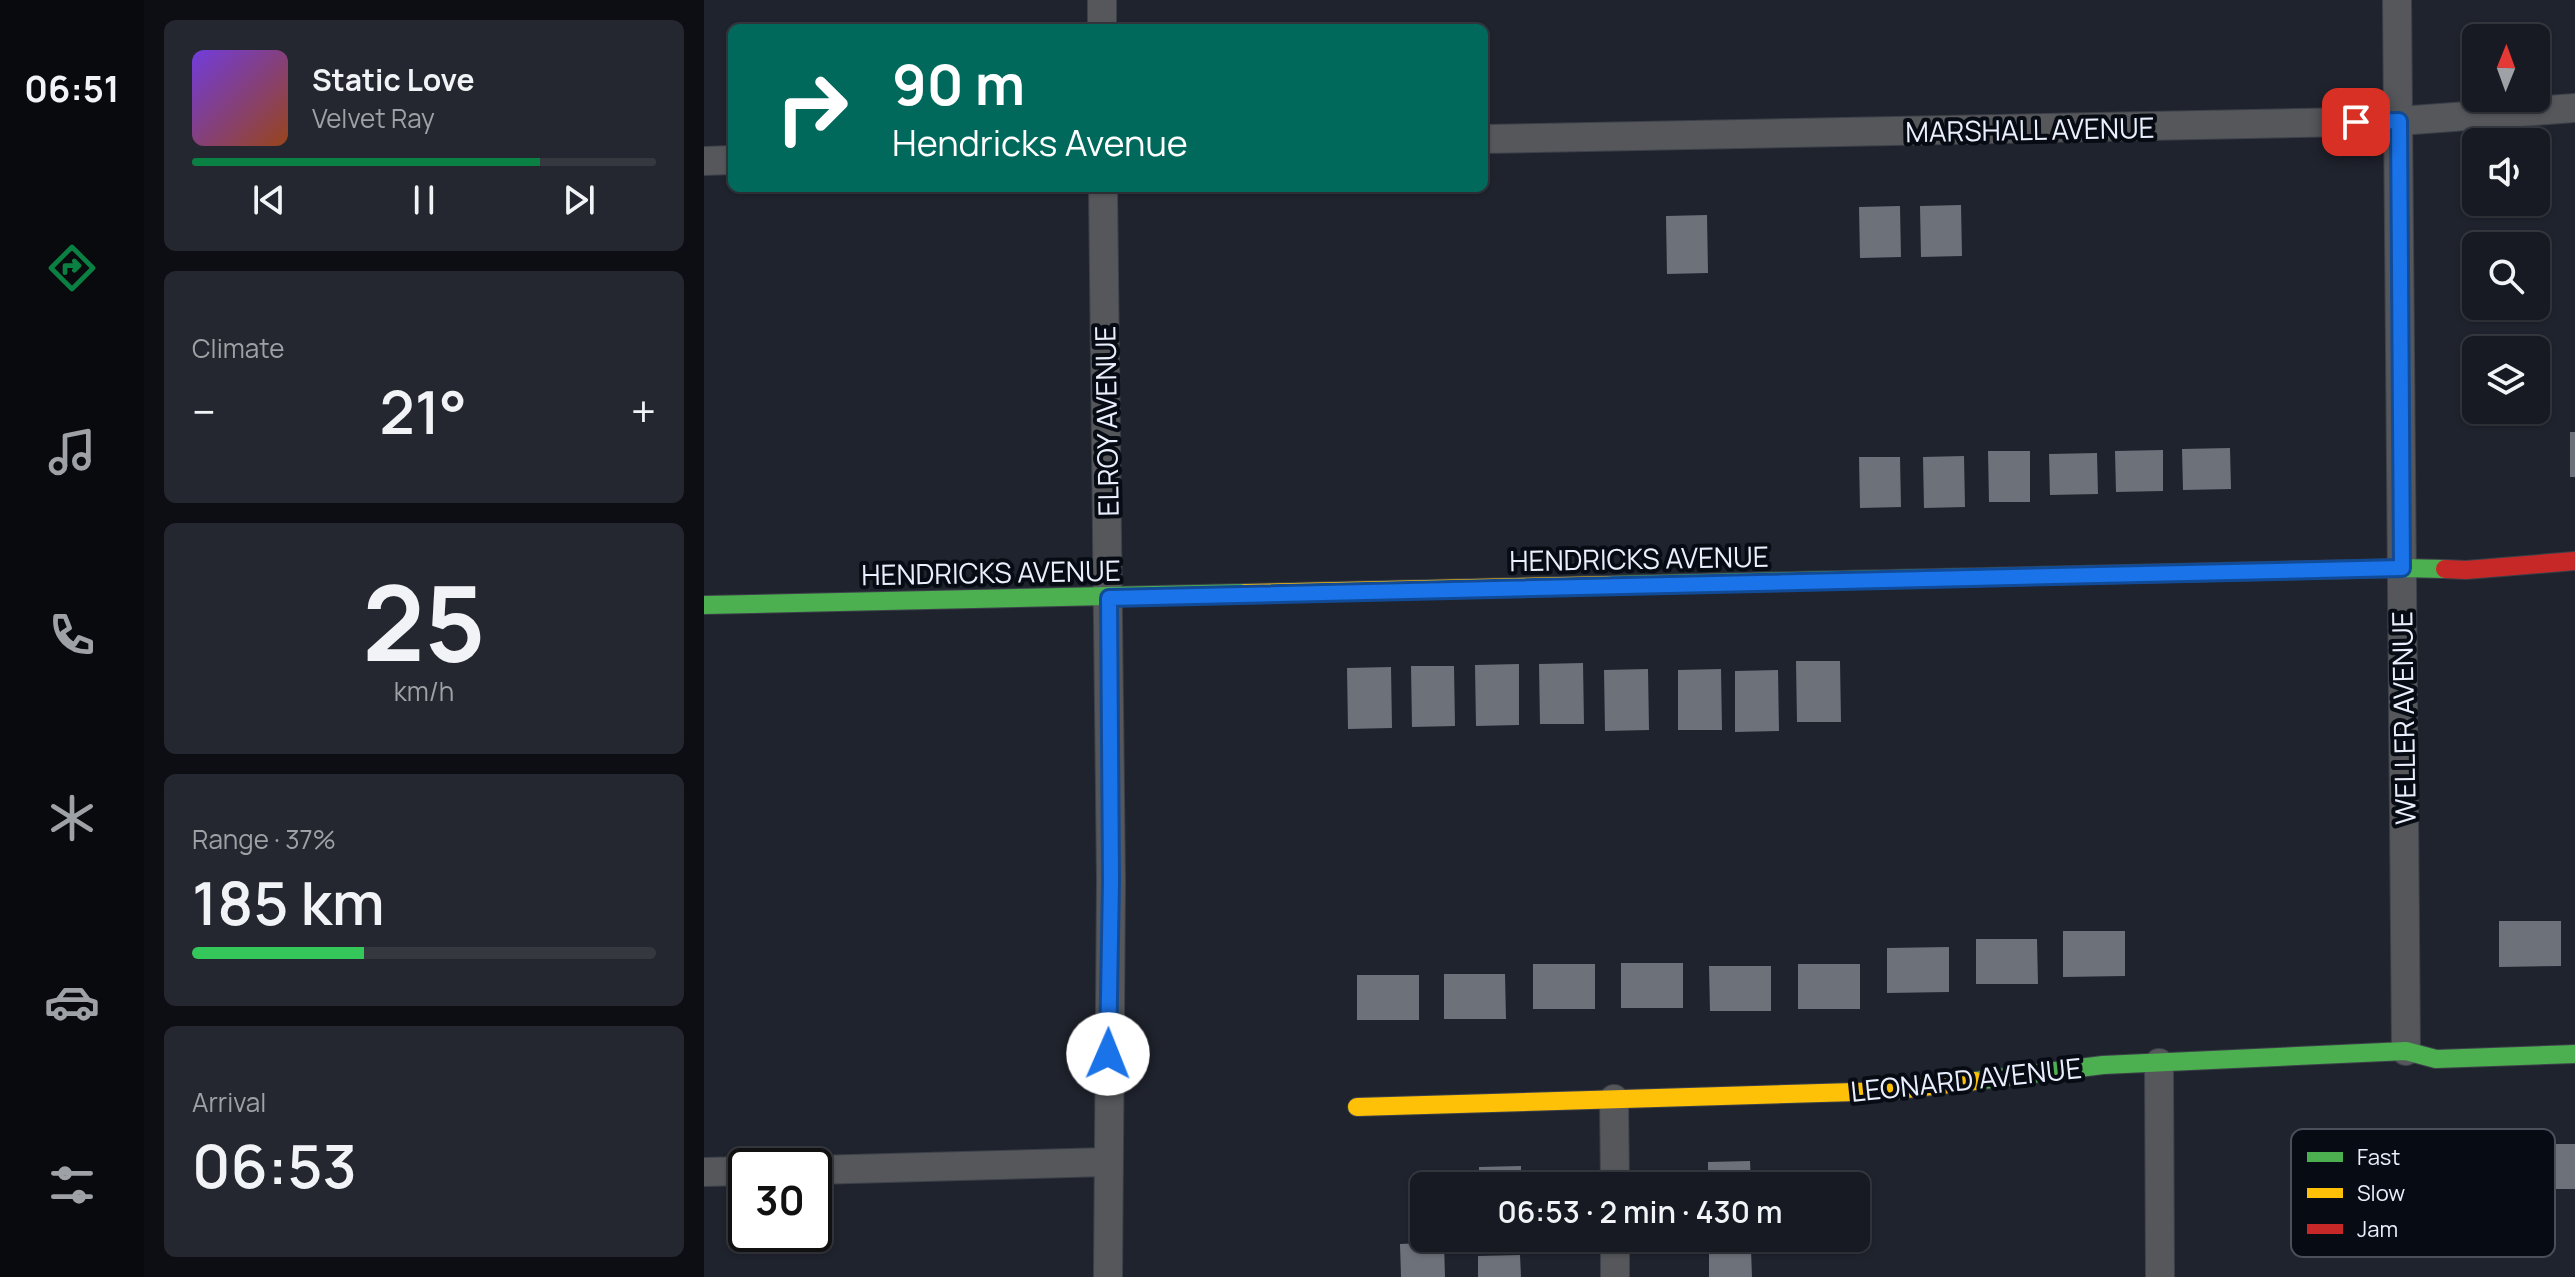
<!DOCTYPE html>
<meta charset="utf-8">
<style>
:root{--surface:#171a22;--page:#24272f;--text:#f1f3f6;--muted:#9ea1a5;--line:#363840;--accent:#0b8043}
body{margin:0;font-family:Manrope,sans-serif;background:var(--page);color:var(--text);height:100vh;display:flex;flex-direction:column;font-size:30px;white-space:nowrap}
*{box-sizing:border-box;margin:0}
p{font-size:26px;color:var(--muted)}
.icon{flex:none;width:44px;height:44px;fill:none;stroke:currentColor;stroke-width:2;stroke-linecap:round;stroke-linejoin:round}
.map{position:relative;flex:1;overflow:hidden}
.drawer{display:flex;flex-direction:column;gap:20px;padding:20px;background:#0d0e13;width:560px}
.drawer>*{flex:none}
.banner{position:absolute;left:24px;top:24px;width:760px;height:168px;border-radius:12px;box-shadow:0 2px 6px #0004,0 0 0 2px var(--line);background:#00695c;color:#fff;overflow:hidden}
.needle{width:52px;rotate:1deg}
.buttons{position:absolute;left:1758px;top:24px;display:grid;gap:16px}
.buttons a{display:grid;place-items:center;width:88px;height:88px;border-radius:12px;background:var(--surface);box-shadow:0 2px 6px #0004,0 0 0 2px var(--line);font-size:40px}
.speed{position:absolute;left:24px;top:1148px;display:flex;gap:16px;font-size:40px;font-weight:700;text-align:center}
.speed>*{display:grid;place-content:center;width:104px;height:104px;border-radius:50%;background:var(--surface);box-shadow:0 2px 6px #0004,0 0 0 2px var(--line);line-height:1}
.speed .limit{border:4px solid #111;border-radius:12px;background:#fff;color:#111}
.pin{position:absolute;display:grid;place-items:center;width:68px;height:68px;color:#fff;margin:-34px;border-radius:16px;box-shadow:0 4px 12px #0006}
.me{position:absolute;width:88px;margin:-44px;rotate:1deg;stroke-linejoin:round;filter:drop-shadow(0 0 6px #0008)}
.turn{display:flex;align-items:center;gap:28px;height:168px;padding:0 32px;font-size:36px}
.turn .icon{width:104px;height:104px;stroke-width:2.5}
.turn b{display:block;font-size:56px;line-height:68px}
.big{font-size:60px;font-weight:600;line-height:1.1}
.drawer .widget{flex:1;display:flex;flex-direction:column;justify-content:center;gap:12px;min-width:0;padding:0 28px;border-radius:12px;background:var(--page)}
.drawer .dial{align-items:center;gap:0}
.dial b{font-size:104px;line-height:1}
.song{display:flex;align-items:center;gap:24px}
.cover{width:96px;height:96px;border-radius:12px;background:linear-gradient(135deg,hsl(260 70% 55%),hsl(20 70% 35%))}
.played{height:8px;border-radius:4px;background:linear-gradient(90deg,var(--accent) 75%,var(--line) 75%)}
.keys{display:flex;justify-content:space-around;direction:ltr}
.heat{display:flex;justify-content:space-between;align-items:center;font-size:44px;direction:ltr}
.charge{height:12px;border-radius:6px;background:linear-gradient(90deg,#34c759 37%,var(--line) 0)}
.trip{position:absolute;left:706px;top:1172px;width:460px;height:80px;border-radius:12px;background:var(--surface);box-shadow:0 2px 6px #0004,0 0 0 2px var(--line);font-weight:600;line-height:80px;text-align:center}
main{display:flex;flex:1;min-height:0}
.tab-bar{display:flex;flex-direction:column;width:144px;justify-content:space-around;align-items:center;background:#090a0e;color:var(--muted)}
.tab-bar .icon{width:56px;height:56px}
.tab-bar .selected{color:var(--accent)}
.tab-bar b{font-size:36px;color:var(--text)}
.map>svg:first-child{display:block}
.building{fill:#6d717a}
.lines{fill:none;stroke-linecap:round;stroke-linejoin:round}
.street-casing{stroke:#3c4049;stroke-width:30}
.fast-casing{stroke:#3c4049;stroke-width:20}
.slow-casing{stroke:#3c4049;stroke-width:20}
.jam-casing{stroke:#3c4049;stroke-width:20}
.street{stroke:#55575b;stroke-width:28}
.fast{stroke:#4caf50;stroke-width:18}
.slow{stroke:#ffc107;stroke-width:18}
.jam{stroke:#c62828;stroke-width:18}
.route-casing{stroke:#114b97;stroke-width:20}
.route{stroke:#1a73e8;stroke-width:14}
.labels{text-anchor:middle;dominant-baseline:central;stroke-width:8;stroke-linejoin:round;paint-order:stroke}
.street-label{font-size:28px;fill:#e9effc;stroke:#070b13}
.key{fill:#070b13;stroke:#4b4f59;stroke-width:2}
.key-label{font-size:22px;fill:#e9effc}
</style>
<main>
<nav class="tab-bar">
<b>06:51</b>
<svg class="icon selected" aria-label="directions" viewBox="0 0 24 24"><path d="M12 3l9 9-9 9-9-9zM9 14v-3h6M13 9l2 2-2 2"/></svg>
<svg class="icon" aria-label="music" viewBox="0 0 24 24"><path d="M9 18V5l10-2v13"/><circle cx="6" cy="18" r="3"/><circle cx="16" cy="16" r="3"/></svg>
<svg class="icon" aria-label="phone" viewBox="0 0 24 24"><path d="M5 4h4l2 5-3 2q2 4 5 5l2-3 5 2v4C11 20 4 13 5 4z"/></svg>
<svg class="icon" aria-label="climate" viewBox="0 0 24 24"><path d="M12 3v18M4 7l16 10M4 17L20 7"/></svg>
<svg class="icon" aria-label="car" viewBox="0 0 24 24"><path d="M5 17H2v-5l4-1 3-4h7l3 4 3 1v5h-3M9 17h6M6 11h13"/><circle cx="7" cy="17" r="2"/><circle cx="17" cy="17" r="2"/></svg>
<svg class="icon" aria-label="filters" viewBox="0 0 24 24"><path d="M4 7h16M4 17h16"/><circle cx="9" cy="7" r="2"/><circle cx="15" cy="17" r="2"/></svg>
</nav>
<section class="drawer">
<div class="widget">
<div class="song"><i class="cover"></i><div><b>Static Love</b><p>Velvet Ray</p></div></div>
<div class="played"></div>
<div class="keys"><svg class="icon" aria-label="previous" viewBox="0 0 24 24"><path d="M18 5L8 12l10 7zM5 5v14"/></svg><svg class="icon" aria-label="pause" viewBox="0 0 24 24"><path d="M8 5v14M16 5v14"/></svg><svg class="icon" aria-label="next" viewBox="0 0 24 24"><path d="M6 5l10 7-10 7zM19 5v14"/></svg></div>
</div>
<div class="widget"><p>Climate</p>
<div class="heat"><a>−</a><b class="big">21°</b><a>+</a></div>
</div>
<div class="widget dial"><b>25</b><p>km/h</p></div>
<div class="widget"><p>Range · 37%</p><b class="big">185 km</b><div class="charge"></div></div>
<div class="widget"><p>Arrival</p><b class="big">06:53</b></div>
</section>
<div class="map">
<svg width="1871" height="1277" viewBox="0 0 1871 1277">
<rect width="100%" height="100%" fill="#1f232d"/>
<g class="building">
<polygon points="1257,205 1258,256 1217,257 1216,206"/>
<polygon points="1196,206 1197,257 1156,258 1155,207"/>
<polygon points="1003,215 1004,273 963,274 962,216"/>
<rect x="1866" y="432" width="5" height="45"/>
<polygon points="1526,448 1527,489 1479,490 1478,449"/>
<polygon points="1459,450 1459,491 1412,492 1411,451"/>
<polygon points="1284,451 1326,451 1326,502 1285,502"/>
<polygon points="1393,453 1394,494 1346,495 1345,454"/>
<polygon points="1260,456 1261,507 1220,508 1219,457"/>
<polygon points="1155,457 1196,457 1197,507 1156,508"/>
<polygon points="1092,661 1136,661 1137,722 1093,722"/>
<polygon points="879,663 880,724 836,724 835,664"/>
<polygon points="815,664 815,725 772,726 771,665"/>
<polygon points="707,666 750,666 751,726 708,727"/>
<polygon points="687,667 688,728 644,729 643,668"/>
<polygon points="944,669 945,730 901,731 900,670"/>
<polygon points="1017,669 1018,730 974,730 974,670"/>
<polygon points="1074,670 1075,731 1031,732 1031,671"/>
<polygon points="1795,921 1857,921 1857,966 1795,967"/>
<polygon points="1359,931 1421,931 1421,976 1359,977"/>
<polygon points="1272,939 1333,939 1334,984 1272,984"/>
<polygon points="1245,947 1245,992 1183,993 1183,948"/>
<rect x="917" y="963" width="62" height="45"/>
<rect x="829" y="964" width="62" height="45"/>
<rect x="1094" y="964" width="62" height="45"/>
<polygon points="1005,966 1067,966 1067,1011 1006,1011"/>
<polygon points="740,974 801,974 802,1019 740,1019"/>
<rect x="653" y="975" width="62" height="45"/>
<rect x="1846" y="1144" width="25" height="45"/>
<polygon points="1046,1161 1047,1186 1004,1186 1004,1162"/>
<polygon points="817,1166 817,1186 775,1186 775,1167"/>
<polygon points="740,1242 741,1277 697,1277 696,1244"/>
<polygon points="1047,1249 1048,1277 1005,1277 1005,1250"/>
<polygon points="816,1255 817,1277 774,1277 774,1256"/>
</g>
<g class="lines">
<g class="street-casing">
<g id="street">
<polyline points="398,0 398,28"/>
<polyline points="1693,0 1702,1051"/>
<polyline points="780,139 1695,121 1871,108"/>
<polyline points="0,161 28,160"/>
<polyline points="399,188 407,881 404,1277"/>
<polyline points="1455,1063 1456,1277"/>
<polyline points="910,1099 911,1186"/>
<polyline points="110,1170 403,1162"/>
<polyline points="0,1172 42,1171"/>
<polyline points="911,1238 911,1277"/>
</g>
</g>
<g class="fast-casing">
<g id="fast">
<polyline points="904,585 1698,568 1741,569"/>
<polyline points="0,605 541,593"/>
<polyline points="1271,1081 1399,1065 1702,1051 1732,1059 1871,1054"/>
</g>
</g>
<g class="slow-casing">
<g id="slow">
<polyline points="541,593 904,585"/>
<polyline points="653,1107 1185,1091 1271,1081"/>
</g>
</g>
<g class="jam-casing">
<polyline id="jam" points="1741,569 1762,570 1871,561"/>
</g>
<use href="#street" class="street"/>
<use href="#fast" class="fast"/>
<use href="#slow" class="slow"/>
<use href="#jam" class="jam"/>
</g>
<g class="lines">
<g class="route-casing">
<polyline id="route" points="404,1054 407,881 405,598 1698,568 1695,121 1652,122"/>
</g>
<use href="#route" class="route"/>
</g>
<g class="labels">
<g class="street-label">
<text transform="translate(1326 129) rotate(-1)">MARSHALL AVENUE</text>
<text transform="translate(402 421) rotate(-91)">ELROY AVENUE</text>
<text transform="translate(935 558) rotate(-1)">HENDRICKS AVENUE</text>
<text transform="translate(287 572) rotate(-1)">HENDRICKS AVENUE</text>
<text transform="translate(1699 718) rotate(-91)">WELLER AVENUE</text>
<text transform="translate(1262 1079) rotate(-6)">LEONARD AVENUE</text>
</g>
</g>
<rect x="1587" y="1129" width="264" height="128" rx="12" class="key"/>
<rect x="1603" y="1152" width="36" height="10" fill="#4caf50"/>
<rect x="1603" y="1188" width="36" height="10" fill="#ffc107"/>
<rect x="1603" y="1224" width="36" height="10" fill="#c62828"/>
<g class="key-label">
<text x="1653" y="1165">Fast</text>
<text x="1653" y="1201">Slow</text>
<text x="1653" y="1237">Jam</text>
</g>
</svg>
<div class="buttons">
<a><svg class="needle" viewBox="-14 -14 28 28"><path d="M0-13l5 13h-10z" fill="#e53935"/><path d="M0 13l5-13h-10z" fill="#9ea1a5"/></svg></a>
<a><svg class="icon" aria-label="sound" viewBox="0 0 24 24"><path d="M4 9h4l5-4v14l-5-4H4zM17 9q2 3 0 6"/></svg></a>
<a><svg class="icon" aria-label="search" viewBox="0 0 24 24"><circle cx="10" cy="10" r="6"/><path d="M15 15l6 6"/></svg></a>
<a><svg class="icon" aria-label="layers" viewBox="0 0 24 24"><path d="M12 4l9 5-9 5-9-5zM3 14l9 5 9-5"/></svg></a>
</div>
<div class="speed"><div class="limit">30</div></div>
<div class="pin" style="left:1652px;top:122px;background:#d93025"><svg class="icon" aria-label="arrive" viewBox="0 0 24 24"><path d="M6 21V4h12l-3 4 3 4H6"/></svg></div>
<svg class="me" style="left:404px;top:1054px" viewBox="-20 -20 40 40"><circle r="19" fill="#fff"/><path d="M0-13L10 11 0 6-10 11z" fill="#1a73e8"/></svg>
<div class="trip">06:53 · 2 min · 430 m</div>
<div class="banner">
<div class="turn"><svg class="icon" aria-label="right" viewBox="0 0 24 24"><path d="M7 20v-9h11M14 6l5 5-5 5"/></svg><div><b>90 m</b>Hendricks Avenue</div></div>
</div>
</div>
</main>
